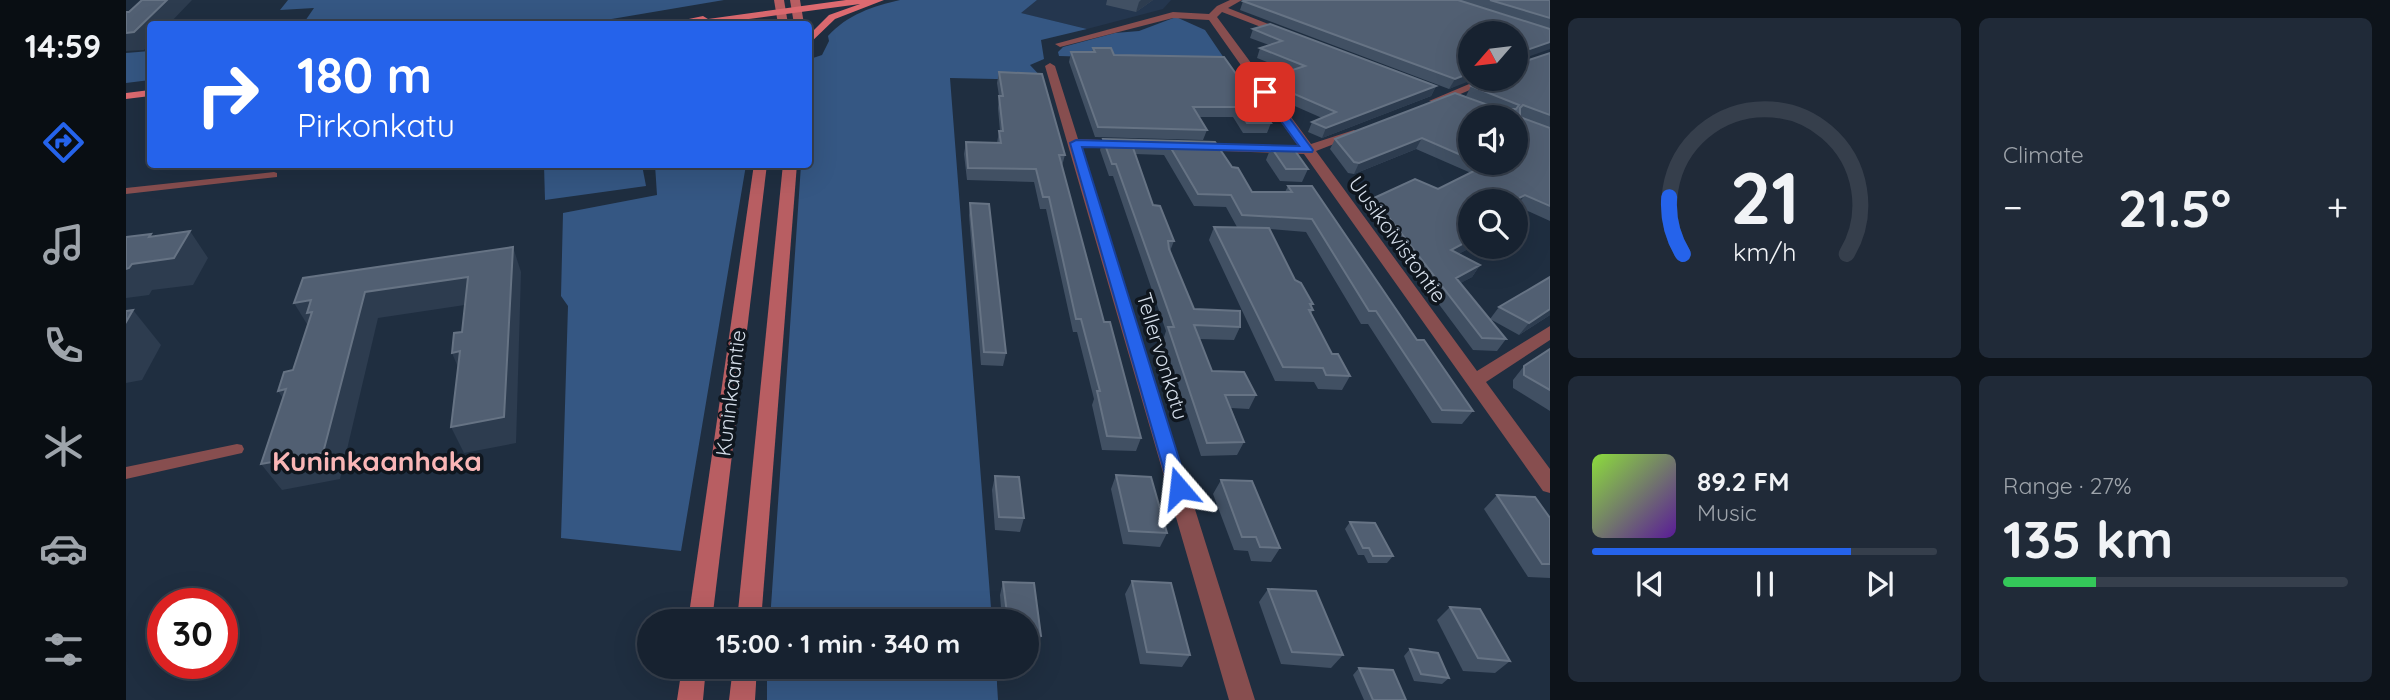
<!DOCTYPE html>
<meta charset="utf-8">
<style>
:root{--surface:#172230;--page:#202a38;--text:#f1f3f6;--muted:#9ea4ab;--line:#363f4c;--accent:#2563eb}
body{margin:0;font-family:Quicksand,sans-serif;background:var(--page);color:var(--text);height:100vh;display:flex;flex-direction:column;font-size:26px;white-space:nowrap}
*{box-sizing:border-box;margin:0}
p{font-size:23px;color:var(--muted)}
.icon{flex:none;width:38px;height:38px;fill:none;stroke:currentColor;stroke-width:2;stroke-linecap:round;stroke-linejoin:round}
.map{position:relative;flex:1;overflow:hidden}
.sheet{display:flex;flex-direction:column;gap:18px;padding:18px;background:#0d131a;width:840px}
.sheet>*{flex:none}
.top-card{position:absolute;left:21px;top:21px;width:665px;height:147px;border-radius:7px;box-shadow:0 7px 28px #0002,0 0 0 2px var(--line);background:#2563eb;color:#fff;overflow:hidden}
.needle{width:46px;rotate:242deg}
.fabs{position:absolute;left:1332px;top:21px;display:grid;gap:14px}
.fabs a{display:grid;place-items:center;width:70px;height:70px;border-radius:50%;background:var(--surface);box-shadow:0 7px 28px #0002,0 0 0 2px var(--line);font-size:35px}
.speed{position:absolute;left:21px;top:588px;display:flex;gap:14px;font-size:35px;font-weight:700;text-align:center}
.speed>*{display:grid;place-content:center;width:91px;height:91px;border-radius:50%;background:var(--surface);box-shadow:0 7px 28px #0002,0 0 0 2px var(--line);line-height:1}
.speed .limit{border:10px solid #d22;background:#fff;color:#111}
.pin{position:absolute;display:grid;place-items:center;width:60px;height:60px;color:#fff;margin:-30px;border-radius:14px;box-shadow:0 4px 10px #0006}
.me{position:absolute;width:77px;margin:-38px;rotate:343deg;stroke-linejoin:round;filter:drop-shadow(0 0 5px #0008)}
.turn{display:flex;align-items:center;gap:24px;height:147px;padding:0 35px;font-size:32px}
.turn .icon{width:91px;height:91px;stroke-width:2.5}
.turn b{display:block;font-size:49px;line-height:60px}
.big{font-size:52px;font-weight:700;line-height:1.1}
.sheet .widget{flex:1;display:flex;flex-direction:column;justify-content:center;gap:10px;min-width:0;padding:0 24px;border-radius:10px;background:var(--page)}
.sheet .dial{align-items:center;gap:0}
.dial svg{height:182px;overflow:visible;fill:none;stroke:var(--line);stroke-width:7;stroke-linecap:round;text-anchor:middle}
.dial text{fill:var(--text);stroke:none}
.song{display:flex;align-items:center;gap:21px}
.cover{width:84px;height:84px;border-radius:10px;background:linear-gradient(135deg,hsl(90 70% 55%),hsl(270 70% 35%))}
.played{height:7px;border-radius:4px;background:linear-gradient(90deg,var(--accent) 75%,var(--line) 75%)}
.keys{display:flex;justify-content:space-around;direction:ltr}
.heat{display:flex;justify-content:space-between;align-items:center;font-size:38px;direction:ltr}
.charge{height:10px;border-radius:5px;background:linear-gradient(90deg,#34c759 27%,var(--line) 0)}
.sheet .tiles{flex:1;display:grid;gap:18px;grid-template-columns:repeat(2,1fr)}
.trip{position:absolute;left:511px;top:609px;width:402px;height:70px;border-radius:35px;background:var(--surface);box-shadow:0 7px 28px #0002,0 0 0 2px var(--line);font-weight:700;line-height:70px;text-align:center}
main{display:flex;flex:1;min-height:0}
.tabs{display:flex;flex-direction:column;width:126px;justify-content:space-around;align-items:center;background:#090e13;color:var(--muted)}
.tabs .icon{width:49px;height:49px}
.tabs .on{color:var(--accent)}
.tabs b{font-size:32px;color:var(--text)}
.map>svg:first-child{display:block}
.built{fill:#24364e}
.green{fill:#355783}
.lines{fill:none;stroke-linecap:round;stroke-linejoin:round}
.service{fill:#874e4f;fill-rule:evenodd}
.minor{fill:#874e4f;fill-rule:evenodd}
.secondary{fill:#b85e62;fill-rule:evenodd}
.primary{fill:#dd6a70;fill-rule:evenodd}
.wall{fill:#415063;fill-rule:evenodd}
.shaded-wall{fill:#2d3c4f}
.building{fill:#515f72;stroke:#667384;stroke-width:2}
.route{fill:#2563eb;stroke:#184099;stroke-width:2}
.labels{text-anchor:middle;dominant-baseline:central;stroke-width:7;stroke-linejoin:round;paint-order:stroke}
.street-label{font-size:21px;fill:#d5deea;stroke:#0f161e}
.district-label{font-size:28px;font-weight:bold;fill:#fab6b6;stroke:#0f161e}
</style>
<main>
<nav class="tabs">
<b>14:59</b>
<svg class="icon on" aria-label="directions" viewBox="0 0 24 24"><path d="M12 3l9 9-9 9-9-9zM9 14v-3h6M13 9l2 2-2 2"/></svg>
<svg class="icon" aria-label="music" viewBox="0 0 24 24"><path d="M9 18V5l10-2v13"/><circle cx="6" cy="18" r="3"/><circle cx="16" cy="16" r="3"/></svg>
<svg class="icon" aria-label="phone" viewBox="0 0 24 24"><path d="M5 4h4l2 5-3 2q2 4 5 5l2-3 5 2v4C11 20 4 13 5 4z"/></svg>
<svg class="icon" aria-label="climate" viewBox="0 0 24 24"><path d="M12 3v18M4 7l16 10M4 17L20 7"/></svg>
<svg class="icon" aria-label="car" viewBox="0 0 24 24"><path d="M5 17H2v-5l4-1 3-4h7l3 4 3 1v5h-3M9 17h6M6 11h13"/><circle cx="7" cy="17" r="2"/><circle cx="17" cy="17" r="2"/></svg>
<svg class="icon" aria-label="filters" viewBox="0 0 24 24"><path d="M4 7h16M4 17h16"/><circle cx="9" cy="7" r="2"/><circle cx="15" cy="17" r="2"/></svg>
</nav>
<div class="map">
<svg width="1424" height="700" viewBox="0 0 1424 700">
<rect width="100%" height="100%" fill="#1f2e40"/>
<polygon class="built" points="911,0 1045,0 1037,9 961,29 894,13"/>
<g class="green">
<polygon points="162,0 598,0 456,24 177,24 188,8 154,10"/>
<path d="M 774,0 L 911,0 L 895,13 L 961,29 L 915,40 L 918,59 L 904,65 L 918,80 L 824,78 L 866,621 L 644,621 L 675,165 L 682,164 L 683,66 L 687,58 L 696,55 L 703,41 L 702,36 C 721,15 747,6 774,0 Z"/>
<polygon points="1050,17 1079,30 1100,61 933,56 932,52 937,47 989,33 1013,31"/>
<polygon points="24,51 24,80 0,83 0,53"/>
<polygon points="418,165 516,165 520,186 419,200"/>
<polygon points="529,165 620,165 555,551 435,538 442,306 435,296 437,213 531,195"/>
<polygon points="641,667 870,667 872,700 641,700"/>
</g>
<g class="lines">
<g class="service">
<polygon points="148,172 151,173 151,177 0,194 0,188"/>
<polygon points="111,444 116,445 118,449 116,453 0,479 0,467"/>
</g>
<g class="minor">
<polygon points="1104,0 1116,0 1102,8 1165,33 1156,35 1096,12 1091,17 1185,144 1228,130 1234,134 1190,151 1351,371 1424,326 1424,340 1360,382 1424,469 1424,493 1417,491 1178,154 1066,150 1064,147 1070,143 1172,146 1083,20 1047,18 934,47 929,44 1047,12 1083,14 1091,6"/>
<polygon points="924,63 929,66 952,139 1000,141 1006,145 1000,149 955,147 1129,700 1103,700 919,66"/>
<polygon points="1355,79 1370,79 1313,103 1303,101"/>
</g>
<g class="secondary">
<polygon points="648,0 658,0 662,24 652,24"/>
<polygon points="664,0 674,0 678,24 668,24"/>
<polygon points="628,164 641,164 586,621 562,621"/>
<polygon points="657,164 671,164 635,621 611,621"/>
<polygon points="556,667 580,667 577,700 551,700"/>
<polygon points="607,667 631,667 629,700 603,700"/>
</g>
<g class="primary">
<polygon points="720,0 758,0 709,19 682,45 682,36 703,15 734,4 585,24 539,24 577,16 582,19"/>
<polygon points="24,90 24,96 0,99 0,93"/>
</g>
</g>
<g class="wall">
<polygon points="981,0 1027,0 1010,12 980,5"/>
<path d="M 1119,0 L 1424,0 L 1424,29 L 1395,60 L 1394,63 L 1424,53 L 1424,221 L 1391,206 L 1344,201 L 1344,247 L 1346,247 L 1332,254 L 1354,265 L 1346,277 L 1334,283 L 1380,339 L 1371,351 L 1347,350 L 1242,209 L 1248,198 L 1312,189 L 1345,173 L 1290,149 L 1228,174 L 1222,173 L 1204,149 L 1209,139 L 1352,101 L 1340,96 L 1345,86 L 1390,79 L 1390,33 L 1344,79 L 1323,89 L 1114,10 L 1117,1 ZM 1344,117 L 1390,163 L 1344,163 Z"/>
<polygon points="1127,29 1310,86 1305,96 1196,138 1182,132 1186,122 1196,118 1155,100 1145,86 1148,76 1164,71 1131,58 1134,48 1143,45 1124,38"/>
<polygon points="967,48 988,55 1098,57 1145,123 1141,133 1117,133 1107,117 1073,117 1081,130 1077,140 969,137 943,62 945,52 966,52"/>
<polygon points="873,72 939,155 936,166 978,322 1015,438 1010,451 976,450 966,405 968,399 951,332 947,332 920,209 914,209 908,182 841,180 838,154 840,142 871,143 873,131 874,131 872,108 873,96 871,83"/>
<polygon points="977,139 1089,142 1106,167 1126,192 1159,192 1162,186 1291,340 1347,411 1336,424 1306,423 1242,324 1235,324 1180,232 1143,229 1169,280 1187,304 1185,307 1187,310 1185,314 1206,354 1224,376 1216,390 1192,389 1188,382 1149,381 1083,240 1088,227 1111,227 1100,207 1068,206 1038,155 1009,154 1027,205 1048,241 1044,251 1068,309 1114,327 1108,340 1073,339 1086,371 1130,395 1123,409 1105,408 1118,442 1111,455 1075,456 1037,340 1040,331 987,176 983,176 974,150"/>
<polygon points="1145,147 1182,169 1176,182 1154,181 1140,160"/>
<polygon points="844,203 880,353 877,366 855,365 843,215"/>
<polygon points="1373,307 1424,315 1393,335 1364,319"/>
<polygon points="1424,349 1424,411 1387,388 1387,380 1398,366"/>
<polygon points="990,475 1041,533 1034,547 997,544 985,489"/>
<polygon points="869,476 898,518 894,532 869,530 866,490"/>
<polygon points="1095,480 1154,548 1145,562 1125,561 1122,551 1108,550 1087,494"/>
<polygon points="1371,495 1424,518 1424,578 1402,577 1358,509"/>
<polygon points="1224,522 1267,556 1261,563 1242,563 1238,555 1232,555 1219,529"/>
<polygon points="1006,581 1064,655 1056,667 1014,664 999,594"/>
<polygon points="877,582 915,636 911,649 901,648 901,621 876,621 874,595"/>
<polygon points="1142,589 1217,655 1205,668 1155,664 1133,602"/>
<polygon points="1324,607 1384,661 1369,673 1337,671 1311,620"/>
<polygon points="1284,649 1323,678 1316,684 1288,681 1278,656"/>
<polygon points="1233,668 1280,700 1238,700 1227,675"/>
</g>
<g class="shaded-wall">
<polygon points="41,0 66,0 43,24 24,24 24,43 18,50 0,51 0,33"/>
<polygon points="1015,0 1027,0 1010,12 1013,2"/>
<polygon points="1424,42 1424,49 1390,61 1395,52"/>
<polygon points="1344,73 1344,79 1349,79 1323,89 1329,79"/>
<polygon points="1310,86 1305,96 1196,138 1200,128"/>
<polygon points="1296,138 1290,149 1228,174 1233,163"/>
<polygon points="1399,195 1391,206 1390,207 1390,201 1387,201"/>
<polygon points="64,231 82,258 67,285 26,290 23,295 0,298 0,269 6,264 25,234 43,259"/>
<polygon points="1344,240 1344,247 1346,247 1317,262 1325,250"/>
<polygon points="387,247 395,272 390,443 338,453 325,427"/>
<polygon points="1354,265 1346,277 1322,290 1330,278"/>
<polygon points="342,277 352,303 252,318 214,479 156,490 135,464 239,292"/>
<polygon points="185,300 200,326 184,329 168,303"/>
<polygon points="1424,309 1424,315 1393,335 1403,323"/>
<polygon points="7,310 35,345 16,380 0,383 0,322"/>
<polygon points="334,351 337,379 326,353"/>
<polygon points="160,389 170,417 152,391"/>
</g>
<g class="building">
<polygon points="16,0 41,0 8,32 0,33 0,12 3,12"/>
<polygon points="1119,0 1332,0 1424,29 1424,42 1395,52 1394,63 1424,53 1424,115 1397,105 1394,108 1394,117 1424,128 1424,206 1399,195 1387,201 1344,201 1344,240 1325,250 1354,265 1330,278 1380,339 1356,338 1248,198 1289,179 1312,189 1356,167 1351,165 1355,163 1354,163 1390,163 1390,117 1344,117 1344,159 1296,138 1233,163 1228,162 1209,139 1329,93 1373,109 1390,109 1393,105 1345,86 1360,79 1390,79 1390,33 1344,33 1344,73 1329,79 1117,1"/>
<polygon points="1364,0 1424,0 1424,18"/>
<polygon points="1144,24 1310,86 1200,128 1186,122 1210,112 1159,90 1148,76 1179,66 1134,48 1156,41 1127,29"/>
<polygon points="967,48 985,48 988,55 1098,57 1145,123 1121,123 1111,107 1067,107 1081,130 972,127 945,52 969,52"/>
<polygon points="873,72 916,74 939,155 933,155 978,322 984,322 1015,438 981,436 971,391 974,391 955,319 950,319 923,197 917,197 910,169 842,168 840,142 875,143 873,131 877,131 873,96 877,96"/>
<polygon points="977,139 1089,142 1106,167 1112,168 1126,192 1166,192 1162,186 1186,186 1291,340 1298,340 1347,411 1316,410 1250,311 1243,311 1186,219 1116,215 1105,195 1072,194 1042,143 1005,142 1027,205 1034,206 1048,241 1042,241 1043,249 1068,309 1114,311 1114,327 1068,325 1086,371 1118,372 1130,395 1099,395 1118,442 1081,443 1042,327 1048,327 990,164 986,164"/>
<polygon points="1145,147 1167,148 1182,169 1160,169"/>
<polygon points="844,203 863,204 880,353 858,352"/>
<polygon points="1088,227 1143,228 1169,280 1175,283 1187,304 1184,304 1187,310 1183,310 1206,354 1212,354 1224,376 1200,375 1197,368 1157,367"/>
<polygon points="64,231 48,258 6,264 3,268 0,269 0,237 25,234 23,237"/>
<polygon points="387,247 378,417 325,427 334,351 326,353 328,333 336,332 342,277 239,292 197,453 135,464 160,389 152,391 158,372 167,370 186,312 181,313 185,300 168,303 177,278"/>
<polygon points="1424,277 1424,309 1403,323 1373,307"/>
<polygon points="7,310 0,322 0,311"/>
<polygon points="1424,349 1424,390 1398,375 1398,366"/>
<polygon points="990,475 1025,477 1041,533 1003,531"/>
<polygon points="869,476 893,477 898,518 873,517"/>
<polygon points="1095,480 1126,481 1154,548 1134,547 1130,537 1116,537"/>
<polygon points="1371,495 1409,497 1424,518 1424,564 1416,564"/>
<polygon points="1224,522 1249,523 1267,556 1247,556 1243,548 1237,548"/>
<polygon points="1006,581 1045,583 1064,655 1021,652"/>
<polygon points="877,582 908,583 915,636 901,635 901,621 882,621"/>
<polygon points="1142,589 1190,591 1217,655 1166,652"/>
<polygon points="1324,607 1354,609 1384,661 1352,658"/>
<polygon points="1284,649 1312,653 1323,678 1295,674"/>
<polygon points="1233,668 1267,670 1280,700 1247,700"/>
</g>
<polygon class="route" points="1135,90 1143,90 1187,150 1186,152 956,147 1062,488 1059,493 1046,493 1043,488 944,143 950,140 1173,146 1134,92"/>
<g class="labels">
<g class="street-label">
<text transform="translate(1272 239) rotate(54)">Uusikoivistontie</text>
<text transform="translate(1037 356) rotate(73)">Tellervonkatu</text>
<text transform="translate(604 393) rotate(-83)">Kuninkaantie</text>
</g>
<g class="district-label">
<text x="251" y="460">Kuninkaanhaka</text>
</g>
</g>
</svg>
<div class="fabs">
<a><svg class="needle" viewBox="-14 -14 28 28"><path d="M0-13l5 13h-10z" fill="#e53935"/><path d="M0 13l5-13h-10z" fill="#9ea4ab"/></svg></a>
<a><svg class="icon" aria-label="sound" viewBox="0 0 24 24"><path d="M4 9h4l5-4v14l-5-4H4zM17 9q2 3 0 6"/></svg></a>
<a><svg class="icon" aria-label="search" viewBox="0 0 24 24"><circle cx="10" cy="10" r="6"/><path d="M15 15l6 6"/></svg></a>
</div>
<div class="speed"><div class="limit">30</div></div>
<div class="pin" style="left:1139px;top:92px;background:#d93025"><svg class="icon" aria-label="arrive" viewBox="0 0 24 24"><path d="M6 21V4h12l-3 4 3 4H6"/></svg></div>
<svg class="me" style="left:1053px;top:488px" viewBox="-20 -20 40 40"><path d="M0-17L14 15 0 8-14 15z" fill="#2563eb" stroke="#fff" stroke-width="4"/></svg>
<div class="trip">15:00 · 1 min · 340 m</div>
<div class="top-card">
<div class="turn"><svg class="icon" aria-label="right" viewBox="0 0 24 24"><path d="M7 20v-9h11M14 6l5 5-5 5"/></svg><div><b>180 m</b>Pirkonkatu</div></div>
</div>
</div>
<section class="sheet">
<div class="tiles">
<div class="widget dial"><svg viewBox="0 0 100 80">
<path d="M14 69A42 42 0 1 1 86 69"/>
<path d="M14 69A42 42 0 0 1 8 44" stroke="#2563eb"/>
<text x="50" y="56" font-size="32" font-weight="700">21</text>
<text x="50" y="72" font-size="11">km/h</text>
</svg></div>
<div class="widget"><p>Climate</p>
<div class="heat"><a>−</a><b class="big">21.5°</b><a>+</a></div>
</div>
<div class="widget">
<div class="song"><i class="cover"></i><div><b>89.2 FM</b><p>Music</p></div></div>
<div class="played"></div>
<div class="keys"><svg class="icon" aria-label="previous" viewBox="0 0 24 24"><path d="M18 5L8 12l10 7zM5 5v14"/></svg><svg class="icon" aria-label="pause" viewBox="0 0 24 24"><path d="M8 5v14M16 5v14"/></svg><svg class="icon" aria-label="next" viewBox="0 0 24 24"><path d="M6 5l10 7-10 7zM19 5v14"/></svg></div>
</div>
<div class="widget"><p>Range · 27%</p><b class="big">135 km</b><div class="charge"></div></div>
</div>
</section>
</main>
